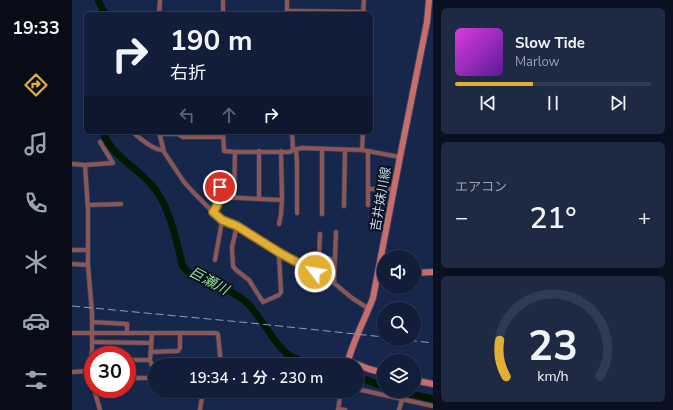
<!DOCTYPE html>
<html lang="ja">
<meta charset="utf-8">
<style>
:root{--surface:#111d39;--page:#1e2a44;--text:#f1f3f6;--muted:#9ca2ae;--line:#303b53;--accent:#e2af34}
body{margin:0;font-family:"Nunito Sans","Noto Sans JP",sans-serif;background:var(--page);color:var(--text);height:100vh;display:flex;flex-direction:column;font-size:15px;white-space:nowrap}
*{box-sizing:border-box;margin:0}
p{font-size:13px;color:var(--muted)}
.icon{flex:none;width:22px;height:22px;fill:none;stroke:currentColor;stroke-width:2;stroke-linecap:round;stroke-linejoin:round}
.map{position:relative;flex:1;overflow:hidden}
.drawer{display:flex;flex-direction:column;gap:8px;padding:8px;background:#09101f;width:240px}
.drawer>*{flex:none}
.top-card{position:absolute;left:12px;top:12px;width:289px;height:122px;border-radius:6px;box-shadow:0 1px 3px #0004,0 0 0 1px var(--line);background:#111d39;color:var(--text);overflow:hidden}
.controls{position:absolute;left:305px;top:250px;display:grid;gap:8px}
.controls a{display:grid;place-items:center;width:44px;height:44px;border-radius:50%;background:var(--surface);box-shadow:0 1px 3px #0004,0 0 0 1px var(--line);font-size:20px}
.speed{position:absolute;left:12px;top:346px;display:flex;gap:8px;font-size:20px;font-weight:700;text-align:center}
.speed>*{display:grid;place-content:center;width:52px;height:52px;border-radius:50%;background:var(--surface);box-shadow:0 1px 3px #0004,0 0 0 1px var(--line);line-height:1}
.speed .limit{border:6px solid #d22;background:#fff;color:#111}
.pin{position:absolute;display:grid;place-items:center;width:34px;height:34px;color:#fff;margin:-17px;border:2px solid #fff;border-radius:50%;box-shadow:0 1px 4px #0007}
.me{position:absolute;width:44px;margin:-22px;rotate:301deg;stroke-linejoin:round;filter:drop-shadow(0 0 3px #0008)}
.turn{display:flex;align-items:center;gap:14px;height:84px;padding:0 20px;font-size:18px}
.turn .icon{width:52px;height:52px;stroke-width:2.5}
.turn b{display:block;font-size:28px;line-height:34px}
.lanes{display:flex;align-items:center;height:38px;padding:0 20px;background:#0003;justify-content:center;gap:20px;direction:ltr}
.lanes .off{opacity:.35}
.big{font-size:30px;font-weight:600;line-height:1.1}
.drawer .card{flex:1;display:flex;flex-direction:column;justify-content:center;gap:6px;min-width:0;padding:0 14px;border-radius:6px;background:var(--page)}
.drawer .dial{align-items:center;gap:0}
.dial svg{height:104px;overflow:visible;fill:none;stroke:var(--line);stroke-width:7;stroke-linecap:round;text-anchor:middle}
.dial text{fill:var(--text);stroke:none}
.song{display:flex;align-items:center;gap:12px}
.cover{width:48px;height:48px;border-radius:6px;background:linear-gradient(135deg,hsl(300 70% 55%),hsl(270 70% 35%))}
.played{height:4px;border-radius:2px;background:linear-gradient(90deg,var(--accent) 40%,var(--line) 40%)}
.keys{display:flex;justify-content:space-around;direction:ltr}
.heat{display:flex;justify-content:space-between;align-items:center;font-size:22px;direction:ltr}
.trip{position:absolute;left:76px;top:358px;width:216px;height:40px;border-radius:20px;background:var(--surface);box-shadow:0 1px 3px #0004,0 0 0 1px var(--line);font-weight:600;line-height:40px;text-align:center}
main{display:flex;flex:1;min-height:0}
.tab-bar{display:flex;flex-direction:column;width:72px;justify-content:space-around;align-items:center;background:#070c17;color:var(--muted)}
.tab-bar .icon{width:28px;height:28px}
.tab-bar .on{color:var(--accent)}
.tab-bar b{font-size:18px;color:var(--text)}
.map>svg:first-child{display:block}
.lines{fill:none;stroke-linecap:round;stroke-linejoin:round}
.river{stroke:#001700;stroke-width:7}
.street-casing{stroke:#334265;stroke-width:5.5}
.secondary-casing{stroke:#334265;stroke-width:8}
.street{stroke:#8e5652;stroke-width:4}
.secondary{stroke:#c76e69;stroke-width:6}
.rail{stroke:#8f9cb8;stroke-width:1;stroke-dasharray:8 4;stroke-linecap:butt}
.route-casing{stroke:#937222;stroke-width:10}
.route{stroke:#e2af34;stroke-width:7}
.labels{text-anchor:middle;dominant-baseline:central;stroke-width:4;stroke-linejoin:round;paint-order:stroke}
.street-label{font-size:13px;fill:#c6d2ea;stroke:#0a1122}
.water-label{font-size:14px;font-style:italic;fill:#92e492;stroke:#0a1122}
</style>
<main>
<nav class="tab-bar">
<b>19:33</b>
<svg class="icon on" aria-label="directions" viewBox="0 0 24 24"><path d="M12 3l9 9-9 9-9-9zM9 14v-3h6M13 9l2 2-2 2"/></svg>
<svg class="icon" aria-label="music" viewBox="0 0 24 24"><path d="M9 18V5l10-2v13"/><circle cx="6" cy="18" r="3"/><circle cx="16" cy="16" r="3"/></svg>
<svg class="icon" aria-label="phone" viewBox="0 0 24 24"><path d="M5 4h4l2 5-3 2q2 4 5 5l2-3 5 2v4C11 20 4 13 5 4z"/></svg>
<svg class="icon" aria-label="climate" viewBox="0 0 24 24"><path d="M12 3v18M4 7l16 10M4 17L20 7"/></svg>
<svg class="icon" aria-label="car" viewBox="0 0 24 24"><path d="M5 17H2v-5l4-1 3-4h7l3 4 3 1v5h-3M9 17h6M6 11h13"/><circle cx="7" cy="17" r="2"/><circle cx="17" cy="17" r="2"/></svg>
<svg class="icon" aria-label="filters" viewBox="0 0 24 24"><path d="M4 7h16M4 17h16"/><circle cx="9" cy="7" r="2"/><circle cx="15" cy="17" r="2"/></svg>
</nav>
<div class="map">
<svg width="361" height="410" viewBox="0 0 361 410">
<rect width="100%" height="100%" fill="#17274c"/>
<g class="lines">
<g class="river">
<polyline points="26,0 33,14"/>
<path d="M 31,132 C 39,155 63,166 79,184 C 98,205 104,240 111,267 C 123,280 135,280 149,287 C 157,290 166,296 173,301 C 178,305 181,310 185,315 C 206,343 208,359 246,365"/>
<polyline points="285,376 312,387"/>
<polyline points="325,391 361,399"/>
</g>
<g class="street-casing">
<g id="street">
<polyline points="151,0 151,14"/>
<polyline points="215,0 215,14"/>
<polyline points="215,11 291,12"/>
<polyline points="87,14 88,0"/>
<polyline points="291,14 292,0"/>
<path d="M 61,132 C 67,138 83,151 91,150"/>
<polyline points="87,132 92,152 112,182 121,192 150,221 165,226 208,253 236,268 250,277 262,283 280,298 297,309"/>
<polyline points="151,132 152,151 163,152 218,152 221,150"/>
<polyline points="220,132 221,150 230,148 290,150 328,157"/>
<polyline points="88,134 106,134 111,137 151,137"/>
<polyline points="224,149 225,163 225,213"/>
<polyline points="290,150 291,132"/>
<polyline points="209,151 210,200"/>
<polyline points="0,164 13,165 16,210 16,265 20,312 20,351 17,371 21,386"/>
<polyline points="13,165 41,163 28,142"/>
<polyline points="296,189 322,189"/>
<polyline points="148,197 210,200 209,214 207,224"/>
<polyline points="162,197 163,152"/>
<polyline points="187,199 187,151"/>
<polyline points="16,205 49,204"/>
<polyline points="296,205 296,151"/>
<polyline points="272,206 273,150"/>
<path d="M 141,212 C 149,202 148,190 148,178"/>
<polyline points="250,214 250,149"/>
<polyline points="165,226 160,247 161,266 164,270 177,280 191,302 207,295 209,292 207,255 208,253"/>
<polyline points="248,234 247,256 263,260"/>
<polyline points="0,250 16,250"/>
<polyline points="143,260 150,221"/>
<polyline points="0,264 16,265"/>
<polyline points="262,283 264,232"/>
<polyline points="20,322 55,324 55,333"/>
<polyline points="0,333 144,333 146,334 149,365"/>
<polyline points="20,342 79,343"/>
<polyline points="79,352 106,351 108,348 108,333"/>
<polyline points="55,360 78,360 80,334"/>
<polyline points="78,360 83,374"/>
<polyline points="0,372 17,371"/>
<polyline points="55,378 83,378"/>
<polyline points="22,389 28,410"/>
<polyline points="285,389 361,406"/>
<polyline points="267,409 273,410"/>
<polyline points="128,410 131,391"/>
<polyline points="266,410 269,391"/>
<polyline points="327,410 330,400"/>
</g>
</g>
<g class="secondary-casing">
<g id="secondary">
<polyline points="342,273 361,272"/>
<path d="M 312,373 L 297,369 L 276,361 C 282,339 293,319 301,298 L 328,157 L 355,22 L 357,0"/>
<polyline points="342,380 361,384"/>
</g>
</g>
<use href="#street" class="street"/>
<use href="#secondary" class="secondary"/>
<g class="rail">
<polyline points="0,306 179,323 312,337"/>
<polyline points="325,339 361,343"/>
</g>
</g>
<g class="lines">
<g class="route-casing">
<path id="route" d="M 148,187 C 148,197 147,205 141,212 L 150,220 L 165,226 L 208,253 L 243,272"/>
</g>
<use href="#route" class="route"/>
</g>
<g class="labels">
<g class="street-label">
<text transform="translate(309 199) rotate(-80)">吉井妹川線</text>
</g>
<g class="water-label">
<text transform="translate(137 281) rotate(28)">巨瀬川</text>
</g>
</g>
</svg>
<div class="controls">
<a><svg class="icon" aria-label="sound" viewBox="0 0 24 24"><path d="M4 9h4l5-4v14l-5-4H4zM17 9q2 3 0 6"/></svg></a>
<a><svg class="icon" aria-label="search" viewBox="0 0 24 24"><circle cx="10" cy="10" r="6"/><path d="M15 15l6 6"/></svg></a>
<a><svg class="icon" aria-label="layers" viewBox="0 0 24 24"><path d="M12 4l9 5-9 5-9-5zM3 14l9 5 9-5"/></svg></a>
</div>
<div class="speed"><div class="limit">30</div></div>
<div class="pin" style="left:148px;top:187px;background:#d93025"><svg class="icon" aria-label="arrive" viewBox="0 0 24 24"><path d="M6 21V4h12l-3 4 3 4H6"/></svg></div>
<svg class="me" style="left:243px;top:272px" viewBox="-20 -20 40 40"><circle r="17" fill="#e2af34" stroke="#fff" stroke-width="3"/><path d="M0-11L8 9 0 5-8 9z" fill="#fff"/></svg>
<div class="trip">19:34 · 1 分 · 230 m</div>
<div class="top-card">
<div class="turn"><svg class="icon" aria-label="right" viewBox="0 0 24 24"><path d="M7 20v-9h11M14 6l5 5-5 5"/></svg><div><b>190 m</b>右折</div></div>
<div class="lanes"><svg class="icon off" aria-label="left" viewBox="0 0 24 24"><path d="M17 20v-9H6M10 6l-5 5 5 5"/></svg><svg class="icon off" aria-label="ahead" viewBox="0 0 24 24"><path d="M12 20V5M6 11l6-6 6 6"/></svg><svg class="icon" aria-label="right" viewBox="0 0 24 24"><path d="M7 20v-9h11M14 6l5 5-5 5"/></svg></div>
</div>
</div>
<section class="drawer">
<div class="card">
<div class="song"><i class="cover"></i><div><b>Slow Tide</b><p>Marlow</p></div></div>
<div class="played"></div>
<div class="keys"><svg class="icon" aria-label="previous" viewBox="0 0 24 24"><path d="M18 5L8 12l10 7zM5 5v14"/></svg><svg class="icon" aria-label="pause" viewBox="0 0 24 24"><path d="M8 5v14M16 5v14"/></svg><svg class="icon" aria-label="next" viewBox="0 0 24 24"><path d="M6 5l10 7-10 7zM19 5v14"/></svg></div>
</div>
<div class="card"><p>エアコン</p>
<div class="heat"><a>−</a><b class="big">21°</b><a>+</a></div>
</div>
<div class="card dial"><svg viewBox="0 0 100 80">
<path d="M14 69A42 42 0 1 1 86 69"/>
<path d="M14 69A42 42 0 0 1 9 41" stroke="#e2af34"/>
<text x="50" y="56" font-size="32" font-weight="700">23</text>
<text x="50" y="72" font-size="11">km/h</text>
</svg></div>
</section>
</main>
